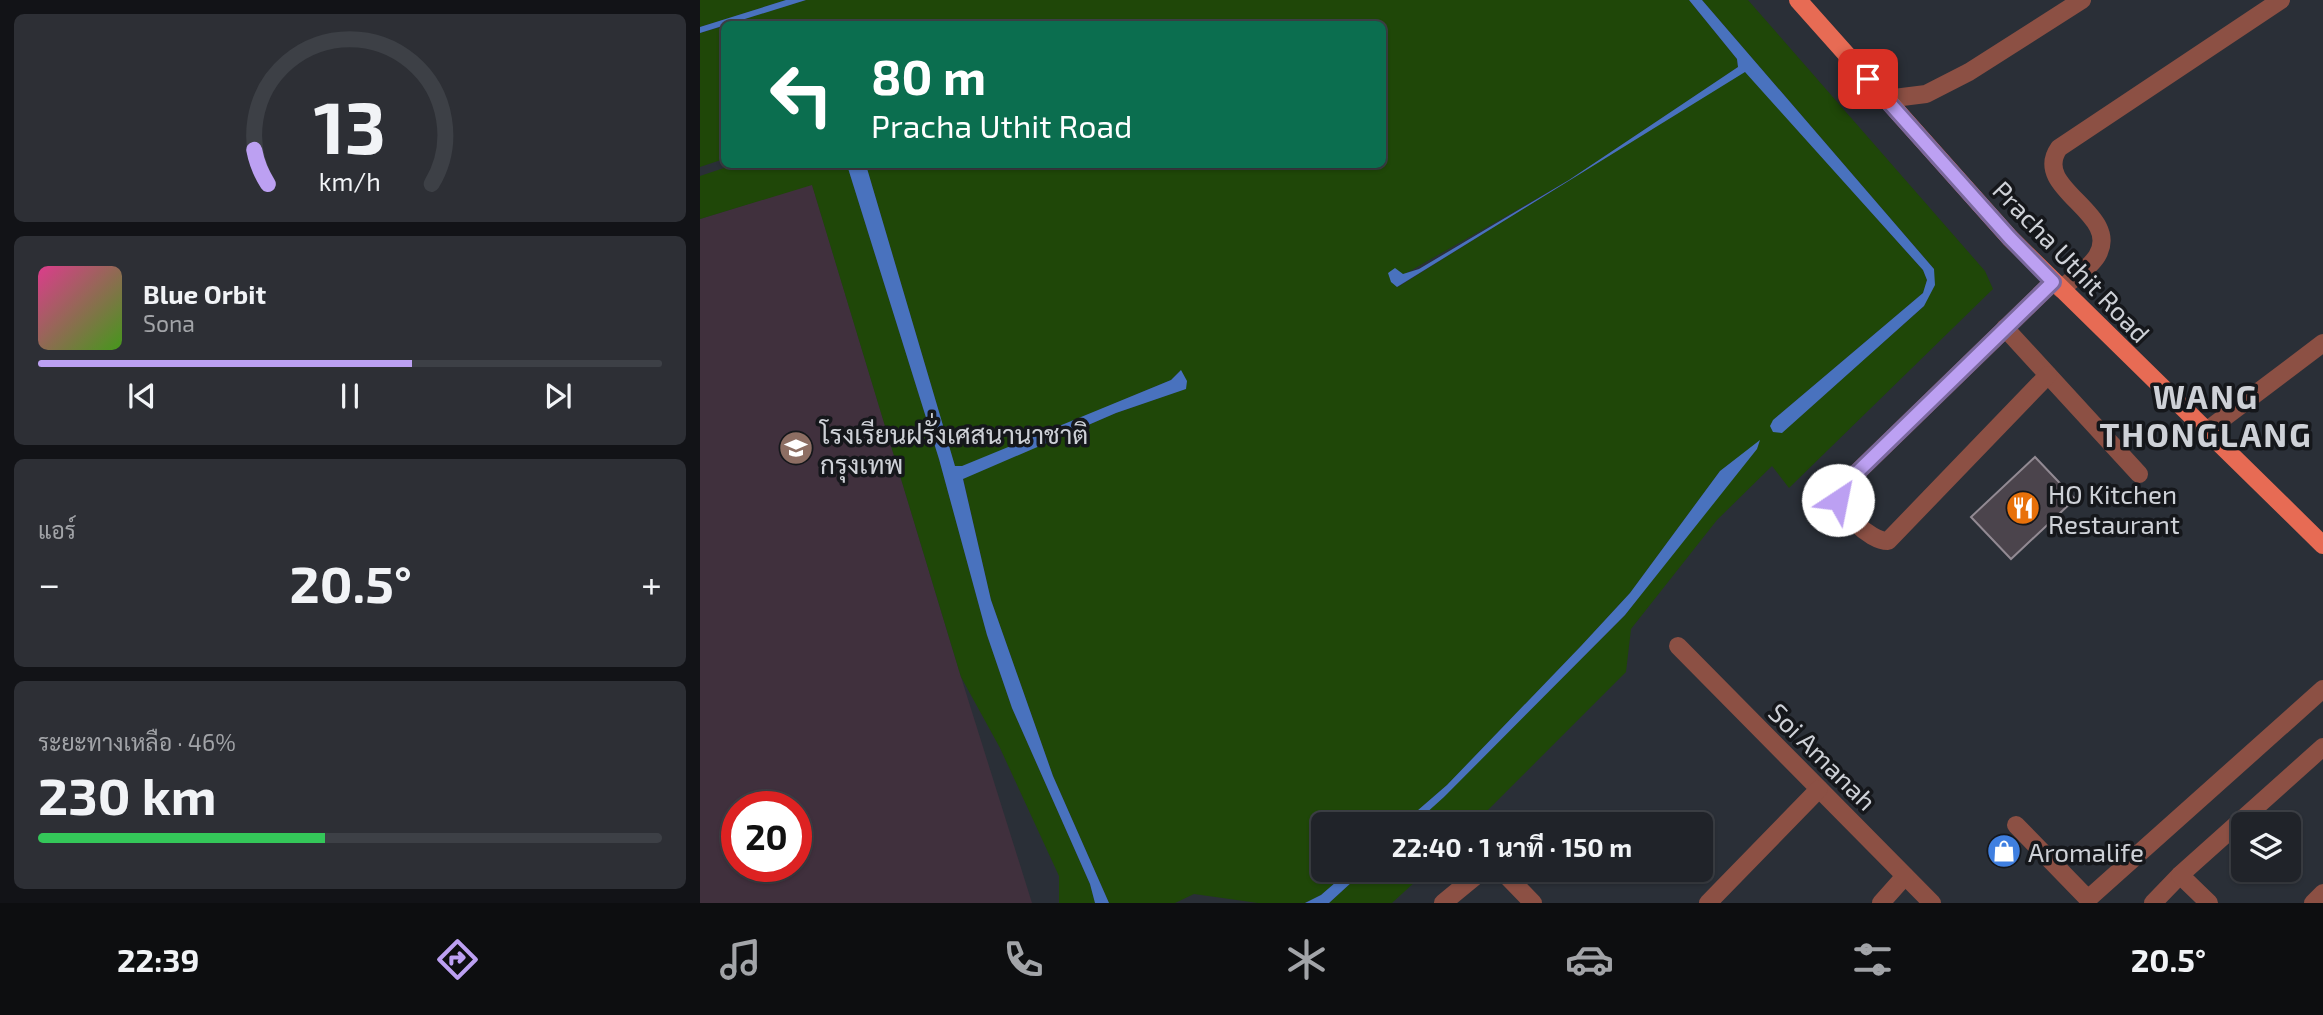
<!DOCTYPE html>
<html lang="th">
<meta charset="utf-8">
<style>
:root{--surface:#202329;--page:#2d2f35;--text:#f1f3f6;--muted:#a2a4a8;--line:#3d4046;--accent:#bca0f2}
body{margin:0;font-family:"Exo 2",Sarabun,sans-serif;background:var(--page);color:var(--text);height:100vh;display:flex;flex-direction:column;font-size:26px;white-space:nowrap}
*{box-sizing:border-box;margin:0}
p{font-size:23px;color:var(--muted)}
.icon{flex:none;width:38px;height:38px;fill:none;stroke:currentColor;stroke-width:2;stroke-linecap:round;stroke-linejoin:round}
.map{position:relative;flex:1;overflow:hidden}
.panel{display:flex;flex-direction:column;gap:14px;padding:14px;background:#121317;width:700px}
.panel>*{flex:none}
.guide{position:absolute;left:21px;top:21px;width:665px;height:147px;border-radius:10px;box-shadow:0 2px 5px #0004,0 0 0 2px var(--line);background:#0b6e4f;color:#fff;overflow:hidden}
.controls{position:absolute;left:1531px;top:812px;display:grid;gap:14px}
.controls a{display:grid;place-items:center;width:70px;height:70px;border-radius:10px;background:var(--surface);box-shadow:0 2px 5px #0004,0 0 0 2px var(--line);font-size:35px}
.speed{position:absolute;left:21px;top:791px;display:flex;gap:14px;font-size:35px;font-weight:700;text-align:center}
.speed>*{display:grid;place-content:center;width:91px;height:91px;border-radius:50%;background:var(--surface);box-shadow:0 2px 5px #0004,0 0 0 2px var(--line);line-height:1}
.speed .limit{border:10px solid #d22;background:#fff;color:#111}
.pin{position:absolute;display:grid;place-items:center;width:60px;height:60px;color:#fff;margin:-30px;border-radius:14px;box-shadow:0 4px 10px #0006}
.me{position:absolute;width:77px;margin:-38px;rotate:34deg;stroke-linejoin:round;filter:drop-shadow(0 0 5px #0008)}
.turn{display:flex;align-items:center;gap:24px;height:147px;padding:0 35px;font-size:32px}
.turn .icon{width:91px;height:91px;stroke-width:2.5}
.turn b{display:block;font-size:49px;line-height:60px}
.big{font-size:52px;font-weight:700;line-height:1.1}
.panel .card{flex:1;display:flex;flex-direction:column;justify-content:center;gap:10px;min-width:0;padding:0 24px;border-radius:10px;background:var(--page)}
.panel .dial{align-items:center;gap:0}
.dial svg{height:182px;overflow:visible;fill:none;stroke:var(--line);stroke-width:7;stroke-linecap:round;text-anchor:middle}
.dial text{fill:var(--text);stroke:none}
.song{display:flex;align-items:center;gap:21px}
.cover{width:84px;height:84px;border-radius:10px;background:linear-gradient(135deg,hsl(330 70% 55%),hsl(100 70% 35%))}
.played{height:7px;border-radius:4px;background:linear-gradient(90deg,var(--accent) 60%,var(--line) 60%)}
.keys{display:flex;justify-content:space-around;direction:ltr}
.heat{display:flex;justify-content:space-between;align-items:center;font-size:38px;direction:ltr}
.charge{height:10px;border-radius:5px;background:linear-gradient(90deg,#34c759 46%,var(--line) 0)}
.trip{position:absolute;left:611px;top:812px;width:402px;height:70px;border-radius:10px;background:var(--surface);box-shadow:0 2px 5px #0004,0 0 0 2px var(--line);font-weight:700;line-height:70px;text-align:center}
.tab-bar{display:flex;height:112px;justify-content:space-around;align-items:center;background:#0d0e10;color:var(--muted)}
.tab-bar .icon{width:49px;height:49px}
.tab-bar .on{color:var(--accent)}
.tab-bar b{font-size:32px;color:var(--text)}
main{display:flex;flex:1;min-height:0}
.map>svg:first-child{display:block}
.education{fill:#40303d;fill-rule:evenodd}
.green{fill:#1f4708}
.water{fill:#4972be}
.building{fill:#4b444c;stroke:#928a93;stroke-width:2}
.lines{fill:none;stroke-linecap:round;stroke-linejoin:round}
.minor{stroke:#8c5044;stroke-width:18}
.major{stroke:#e76b54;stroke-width:18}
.route-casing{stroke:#7a689d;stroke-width:18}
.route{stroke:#bca0f2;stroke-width:12}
.labels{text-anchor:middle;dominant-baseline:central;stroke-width:7;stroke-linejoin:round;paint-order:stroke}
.street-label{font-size:26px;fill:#ced1d7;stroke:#15171b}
.poi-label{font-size:26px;fill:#ced1d7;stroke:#15171b;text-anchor:start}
.district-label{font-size:33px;font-weight:bold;letter-spacing:2px;fill:#ced1d7;stroke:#15171b}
</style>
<main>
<section class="panel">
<div class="card dial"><svg viewBox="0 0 100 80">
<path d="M14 69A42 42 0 1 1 86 69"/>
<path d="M14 69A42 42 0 0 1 8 54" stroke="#bca0f2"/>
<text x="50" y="56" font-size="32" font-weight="700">13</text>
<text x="50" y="72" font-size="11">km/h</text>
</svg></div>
<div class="card">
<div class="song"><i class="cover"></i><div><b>Blue Orbit</b><p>Sona</p></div></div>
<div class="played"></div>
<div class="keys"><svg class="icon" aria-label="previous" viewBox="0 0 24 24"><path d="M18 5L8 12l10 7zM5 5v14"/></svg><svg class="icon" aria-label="pause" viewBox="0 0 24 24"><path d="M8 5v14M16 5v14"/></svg><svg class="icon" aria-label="next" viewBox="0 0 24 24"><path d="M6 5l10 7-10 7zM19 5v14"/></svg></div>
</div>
<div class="card"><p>แอร์</p>
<div class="heat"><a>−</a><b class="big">20.5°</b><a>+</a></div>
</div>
<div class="card"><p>ระยะทางเหลือ · 46%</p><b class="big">230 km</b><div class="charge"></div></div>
</section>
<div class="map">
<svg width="1623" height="903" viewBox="0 0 1623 903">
<rect width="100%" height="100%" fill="#2a2f37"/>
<path class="education" d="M 112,184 L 261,677 L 332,903 L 0,903 L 0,219 ZM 37,807 L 96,807 L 96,866 L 37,866 Z"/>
<g class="green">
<polygon points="0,0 86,0 0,27"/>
<polygon points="106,0 989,0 1037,59 1038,67 869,180 691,282 698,287 1045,71 1223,270 1227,280 1223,293 1073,420 1081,433 1224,306 1234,269 1002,0 1048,0 1285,271 1293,289 1089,488 1072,466 1017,520 931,629 926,672 774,824 714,824 925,615 1060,441 1020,471 930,593 881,646 747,785 702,824 623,824 623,870 650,870 621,895 605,903 558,903 494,894 475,903 409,903 353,776 291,600 263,478 416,413 485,389 480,371 471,380 262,467 255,466 166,165 682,164 682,24 28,24"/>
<polygon points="24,26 24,159 0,167 0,33"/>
<polygon points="33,165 147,165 239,459 287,635 312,708 390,884 395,903 359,903 359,876 300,748 261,677 112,185 0,219 0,176"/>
<polygon points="665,870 728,870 692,903 629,903"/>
</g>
<g class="water">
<polygon points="86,0 106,0 0,33 0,27"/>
<polygon points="989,0 1002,0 1234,269 1235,285 1224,306 1082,433 1073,432 1070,426 1073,420 1223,293 1227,280 1223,270 1045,72 697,287 691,282 688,273 695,268 703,274 719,269 869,180 1038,67 1037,59"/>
<polygon points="147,165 166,165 255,466 262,466 471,380 481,370 487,381 486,389 416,413 263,479 291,600 353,776 409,903 395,903 390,884 312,708 287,635 239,459"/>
<polygon points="1060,440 1057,449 925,615 744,797 714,824 702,824 747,785 881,646 930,593 1020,471"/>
<polygon points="650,870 665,870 629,903 605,903 621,895"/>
</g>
<polygon class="building" points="1335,457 1375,499 1311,559 1271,517"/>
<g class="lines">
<g class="minor">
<polyline points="1186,99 1226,94 1269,72 1382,0"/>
<path d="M 1361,289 C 1372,279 1389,269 1397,256 C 1423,213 1330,189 1359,148 L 1581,0"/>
<polyline points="1305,328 1439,474"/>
<path d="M 1348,375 L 1188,541 C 1169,541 1138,510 1138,491 L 1353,282"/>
<polyline points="1505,432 1623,343"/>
<polyline points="978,646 1232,903"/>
<polyline points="1316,825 1388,899 1623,689"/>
<polyline points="801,870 833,903"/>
<polyline points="743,903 783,870"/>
<polyline points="1008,903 1119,789"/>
<polyline points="1181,903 1205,876"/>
<polyline points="1453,903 1480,875"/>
<polyline points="1509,903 1480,875 1623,747"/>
<polyline points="1613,903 1623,893"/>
</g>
<polyline class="major" points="1098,0 1310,238 1623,545"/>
</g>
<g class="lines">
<g class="route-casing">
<polyline id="route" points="1138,500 1138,491 1353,282 1310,238 1168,79"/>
</g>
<use href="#route" class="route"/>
</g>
<defs>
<g id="school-disc" transform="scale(1.75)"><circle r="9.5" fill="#8d6e63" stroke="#15171b"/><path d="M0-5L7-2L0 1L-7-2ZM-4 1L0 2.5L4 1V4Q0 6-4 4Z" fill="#fff"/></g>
<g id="restaurant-disc" transform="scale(1.75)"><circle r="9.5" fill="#e8710a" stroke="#15171b"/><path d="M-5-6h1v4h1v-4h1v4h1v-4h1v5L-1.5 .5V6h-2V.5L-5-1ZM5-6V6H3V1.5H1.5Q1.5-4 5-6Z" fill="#fff"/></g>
<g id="shop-disc" transform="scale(1.75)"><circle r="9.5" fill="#3f7fe0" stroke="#15171b"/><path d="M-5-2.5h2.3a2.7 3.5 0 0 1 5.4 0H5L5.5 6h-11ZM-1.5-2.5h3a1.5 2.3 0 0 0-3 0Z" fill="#fff"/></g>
</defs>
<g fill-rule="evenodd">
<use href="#school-disc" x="96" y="448"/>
<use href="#restaurant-disc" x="1323" y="508"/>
<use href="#shop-disc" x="1304" y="851"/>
</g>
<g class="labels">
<g class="street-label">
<text transform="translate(1372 261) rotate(46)">Pracha Uthit Road</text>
<text transform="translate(1123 756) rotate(45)">Soi Amanah</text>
</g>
<g class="poi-label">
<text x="120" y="433">โรงเรียนฝรั่งเศสนานาชาติ<tspan x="120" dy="30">กรุงเทพ</tspan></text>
<text x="1348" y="493">HO Kitchen<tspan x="1348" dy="30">Restaurant</tspan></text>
<text x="1328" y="851">Aromalife</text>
</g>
<g class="district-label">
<text x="1506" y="396">WANG<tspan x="1506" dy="38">THONGLANG</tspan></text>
</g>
</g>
</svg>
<div class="controls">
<a><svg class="icon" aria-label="layers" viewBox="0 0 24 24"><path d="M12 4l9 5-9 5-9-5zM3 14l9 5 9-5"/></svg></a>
</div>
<div class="speed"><div class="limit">20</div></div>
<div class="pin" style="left:1168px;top:79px;background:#d93025"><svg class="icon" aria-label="arrive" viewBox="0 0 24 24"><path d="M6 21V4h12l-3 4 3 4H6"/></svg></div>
<svg class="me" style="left:1138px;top:500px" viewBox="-20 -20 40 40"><circle r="19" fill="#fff"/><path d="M0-13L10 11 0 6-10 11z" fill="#bca0f2"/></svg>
<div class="trip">22:40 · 1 นาที · 150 m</div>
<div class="guide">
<div class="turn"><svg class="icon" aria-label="left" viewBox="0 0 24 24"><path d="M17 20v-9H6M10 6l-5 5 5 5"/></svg><div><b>80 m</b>Pracha Uthit Road</div></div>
</div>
</div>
</main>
<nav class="tab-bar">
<b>22:39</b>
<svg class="icon on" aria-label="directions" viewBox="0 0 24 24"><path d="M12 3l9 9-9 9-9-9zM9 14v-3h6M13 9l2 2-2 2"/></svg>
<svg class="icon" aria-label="music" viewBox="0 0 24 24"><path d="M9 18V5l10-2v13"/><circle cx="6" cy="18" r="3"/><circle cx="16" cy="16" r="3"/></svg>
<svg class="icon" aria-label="phone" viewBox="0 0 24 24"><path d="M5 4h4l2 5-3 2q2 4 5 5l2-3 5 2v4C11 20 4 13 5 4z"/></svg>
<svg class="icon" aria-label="climate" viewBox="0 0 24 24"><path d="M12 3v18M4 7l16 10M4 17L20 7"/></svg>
<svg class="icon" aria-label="car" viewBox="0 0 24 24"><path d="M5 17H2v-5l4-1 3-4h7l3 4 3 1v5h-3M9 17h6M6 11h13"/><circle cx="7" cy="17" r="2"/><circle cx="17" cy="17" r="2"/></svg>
<svg class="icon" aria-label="filters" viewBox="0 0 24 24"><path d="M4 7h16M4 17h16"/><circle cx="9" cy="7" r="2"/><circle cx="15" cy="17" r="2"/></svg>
<b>20.5°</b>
</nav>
